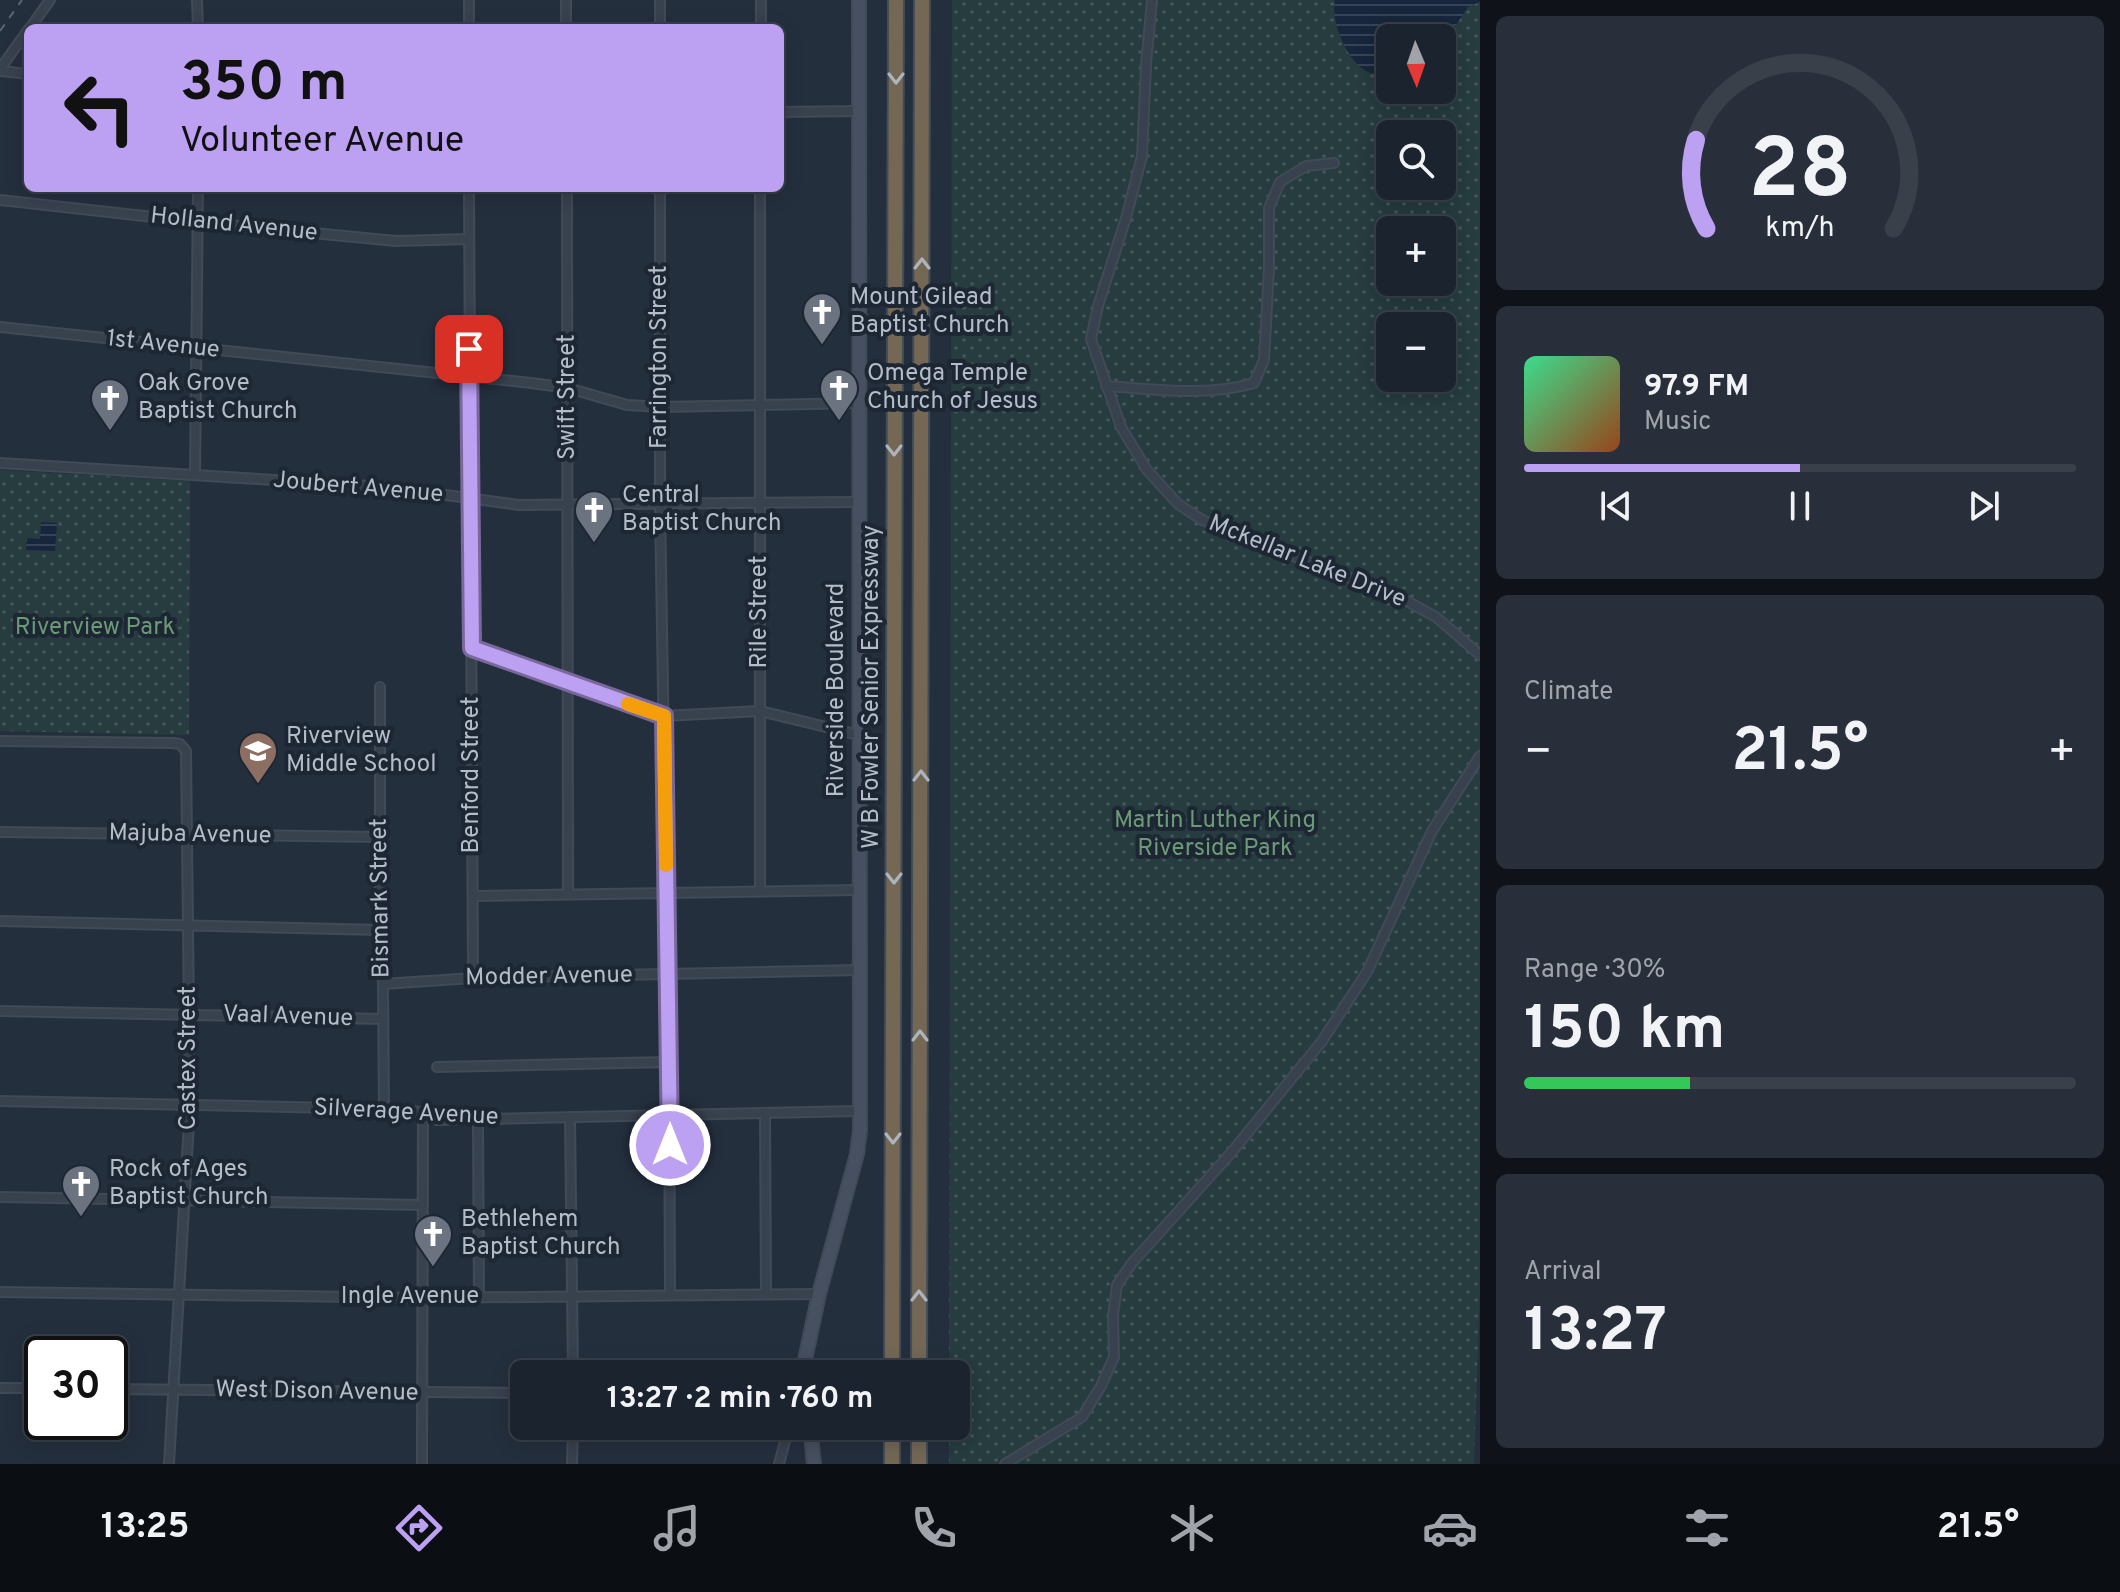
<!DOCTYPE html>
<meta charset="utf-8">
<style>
:root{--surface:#1b232e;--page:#282f3a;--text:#f1f3f6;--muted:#a0a4aa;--line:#39404a;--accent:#bca0f2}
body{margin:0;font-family:Overpass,sans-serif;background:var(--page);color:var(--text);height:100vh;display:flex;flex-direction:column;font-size:30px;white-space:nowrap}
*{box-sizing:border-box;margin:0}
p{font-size:26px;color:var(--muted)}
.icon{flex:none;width:44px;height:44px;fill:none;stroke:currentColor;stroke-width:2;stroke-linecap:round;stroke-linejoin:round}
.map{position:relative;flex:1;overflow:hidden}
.sheet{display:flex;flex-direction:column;gap:16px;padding:16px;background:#0f1319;width:640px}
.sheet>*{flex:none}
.top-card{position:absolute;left:24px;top:24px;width:760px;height:168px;border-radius:12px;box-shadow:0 4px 20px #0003,0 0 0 2px var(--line);background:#bca0f2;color:#111;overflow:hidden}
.needle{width:52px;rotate:178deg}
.buttons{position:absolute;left:1376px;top:24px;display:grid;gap:16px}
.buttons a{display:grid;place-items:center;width:80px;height:80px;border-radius:12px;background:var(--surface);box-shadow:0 4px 20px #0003,0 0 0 2px var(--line);font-size:40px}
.speed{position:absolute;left:24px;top:1336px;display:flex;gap:16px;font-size:40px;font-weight:700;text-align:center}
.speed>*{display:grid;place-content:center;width:104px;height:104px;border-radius:50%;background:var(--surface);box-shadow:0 4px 20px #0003,0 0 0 2px var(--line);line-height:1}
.speed .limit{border:4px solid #111;border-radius:12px;background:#fff;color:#111}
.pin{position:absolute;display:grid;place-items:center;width:68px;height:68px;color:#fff;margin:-34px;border-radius:16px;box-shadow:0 4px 12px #0006}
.me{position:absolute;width:88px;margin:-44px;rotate:0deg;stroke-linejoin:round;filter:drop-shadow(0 0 6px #0008)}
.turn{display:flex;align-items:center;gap:28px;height:168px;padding:0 24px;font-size:36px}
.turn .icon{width:104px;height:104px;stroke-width:2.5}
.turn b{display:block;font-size:56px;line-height:68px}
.big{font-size:60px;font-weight:700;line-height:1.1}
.sheet .card{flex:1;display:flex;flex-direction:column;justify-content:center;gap:12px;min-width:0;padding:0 28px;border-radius:12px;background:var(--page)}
.sheet .dial{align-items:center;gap:0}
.dial svg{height:208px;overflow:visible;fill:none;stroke:var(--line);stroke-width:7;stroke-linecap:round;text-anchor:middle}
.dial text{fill:var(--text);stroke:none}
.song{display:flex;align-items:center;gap:24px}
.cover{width:96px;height:96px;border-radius:12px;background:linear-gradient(135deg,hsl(150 70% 55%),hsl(20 70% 35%))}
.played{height:8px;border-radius:4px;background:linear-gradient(90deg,var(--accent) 50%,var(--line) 50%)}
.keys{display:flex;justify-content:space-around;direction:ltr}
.heat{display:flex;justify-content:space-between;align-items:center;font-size:44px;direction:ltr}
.charge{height:12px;border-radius:6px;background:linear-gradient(90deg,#34c759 30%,var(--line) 0)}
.trip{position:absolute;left:510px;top:1360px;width:460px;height:80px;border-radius:12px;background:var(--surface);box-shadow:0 4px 20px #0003,0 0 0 2px var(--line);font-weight:700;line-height:80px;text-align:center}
.tabs{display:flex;height:128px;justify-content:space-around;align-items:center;background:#0b0e12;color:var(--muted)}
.tabs .icon{width:56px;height:56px}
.tabs .current{color:var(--accent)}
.tabs b{font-size:36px;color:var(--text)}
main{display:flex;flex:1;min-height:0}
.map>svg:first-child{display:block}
.grass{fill:url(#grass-dots);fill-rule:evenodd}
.water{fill:url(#water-rules)}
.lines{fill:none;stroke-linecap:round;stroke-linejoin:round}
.street-casing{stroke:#414a57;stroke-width:12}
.secondary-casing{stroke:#414a57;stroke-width:16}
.highway-casing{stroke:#434c59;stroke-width:18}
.street{stroke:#38414e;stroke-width:8}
.secondary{stroke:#465061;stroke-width:12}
.highway{stroke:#746855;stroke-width:14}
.rail{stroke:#5a6575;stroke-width:2;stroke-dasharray:8 8;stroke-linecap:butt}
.oneway{stroke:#aeb4bd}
.route-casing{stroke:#7a689d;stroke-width:20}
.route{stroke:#bca0f2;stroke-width:14}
.slow{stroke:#f59e0b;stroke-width:14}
.labels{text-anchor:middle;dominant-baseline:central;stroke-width:8;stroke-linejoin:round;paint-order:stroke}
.street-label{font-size:24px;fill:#b4bcc9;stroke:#1d2633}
.poi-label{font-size:24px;fill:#b4bcc9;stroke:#1d2633;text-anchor:start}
.park-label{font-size:24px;fill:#6b9a76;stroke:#1d2633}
</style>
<main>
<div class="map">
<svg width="1480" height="1464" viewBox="0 0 1480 1464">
<defs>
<pattern id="grass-dots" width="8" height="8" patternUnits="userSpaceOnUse" patternTransform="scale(2)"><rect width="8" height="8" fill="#263c3f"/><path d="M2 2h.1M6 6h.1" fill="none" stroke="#435659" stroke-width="1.8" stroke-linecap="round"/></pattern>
<pattern id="water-rules" width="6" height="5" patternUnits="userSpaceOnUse" patternTransform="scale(2)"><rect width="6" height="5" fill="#17263c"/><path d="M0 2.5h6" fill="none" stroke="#364457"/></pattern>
</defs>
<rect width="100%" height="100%" fill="#242f3e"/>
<g class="grass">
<path d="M 952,0 L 1480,0 L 1480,1291 L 1474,1464 L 949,1464 L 949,1426 L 956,1426 L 956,1374 L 949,1374 ZM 1390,38 L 1442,38 L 1442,90 L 1390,90 ZM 1390,134 L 1442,134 L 1442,186 L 1390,186 ZM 1390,230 L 1442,230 L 1442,282 L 1390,282 ZM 1390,326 L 1442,326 L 1442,378 L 1390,378 Z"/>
<polygon points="0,470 190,481 189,735 0,731"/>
</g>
<g class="water">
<path d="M 1335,0 L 1480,0 L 1480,2 L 1468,7 L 1446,40 L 1448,59 L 1442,62 L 1442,38 L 1390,38 L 1390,73 C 1385,73 1375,75 1370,73 C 1348,65 1330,21 1335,0 Z"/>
<polygon points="41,522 57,523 55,551 26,550 27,538 40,539"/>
</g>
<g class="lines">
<g class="street-casing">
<g id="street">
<polyline points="197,0 198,28"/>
<polyline points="469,0 469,28"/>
<polyline points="566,0 566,28"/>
<polyline points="660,0 660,28"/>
<polyline points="1152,0 1146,65 1142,156 1126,218 1098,306 1091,339 1121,427 1147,470 1178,504 1202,520 1405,600 1436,617 1480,655"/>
<polyline points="30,28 50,0"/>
<polyline points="761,28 761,0"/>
<polyline points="0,69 28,30"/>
<polyline points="0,71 28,74"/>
<polyline points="780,112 858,111"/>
<polyline points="469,188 473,978"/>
<polyline points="567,188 568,894"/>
<polyline points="660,188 660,505 669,1062 670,1295"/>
<polyline points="0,200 198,222 396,241 469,239"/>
<polyline points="0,327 531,383 568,388 627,405 661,407 859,403"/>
<path d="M 1106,386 C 1154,389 1206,397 1254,383 L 1264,360 L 1269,269 L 1269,208 L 1280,182 L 1306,166 L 1334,163"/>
<polyline points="0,463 387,487 519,505 859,502"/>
<polyline points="195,475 198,188"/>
<polyline points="472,648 664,716 760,711 859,735"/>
<polyline points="380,687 380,930 383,984 384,1109"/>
<polyline points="0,741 173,743 180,744 186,751 190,1105 169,1464"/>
<polyline points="0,832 379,837"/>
<polyline points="760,891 760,188"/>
<polyline points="473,896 858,890"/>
<polyline points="0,921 380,930"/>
<polyline points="383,984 473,978 859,970"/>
<polyline points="0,1011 383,1019"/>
<polyline points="437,1067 669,1062"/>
<polyline points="0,1101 384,1109 423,1112 437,1120 860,1111"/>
<polyline points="765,1113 766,1294"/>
<polyline points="570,1117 573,1374"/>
<polyline points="478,1119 479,1297"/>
<polyline points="0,1197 422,1205"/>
<polyline points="0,1292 423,1298 819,1294"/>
<polyline points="0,1388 42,1388"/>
<polyline points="110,1389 524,1393"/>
<polyline points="422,1464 423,1112"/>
<polyline points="572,1464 573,1426"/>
<polyline points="779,1464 789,1426"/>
<polyline points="1005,1464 1082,1417 1101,1386 1114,1357 1113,1315 1117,1285 1132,1263 1231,1153 1322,1041 1367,972 1432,831 1480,756"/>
</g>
</g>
<g class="secondary-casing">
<g id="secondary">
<polyline points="802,1374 819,1294 857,1154 860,1130 859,0"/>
<polyline points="810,1426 814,1464"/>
</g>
</g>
<g class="highway-casing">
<g id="highway">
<polyline points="892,1374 896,0"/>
<polyline points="919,1374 922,0"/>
<polyline points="892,1464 892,1426"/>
<polyline points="919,1464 919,1426"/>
</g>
</g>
<use href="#street" class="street"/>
<use href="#secondary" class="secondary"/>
<use href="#highway" class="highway"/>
<polyline class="rail" points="0,31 22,0"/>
</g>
<defs><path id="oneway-chevron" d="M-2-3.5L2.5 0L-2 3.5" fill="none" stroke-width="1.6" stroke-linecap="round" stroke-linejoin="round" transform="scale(2)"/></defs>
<g class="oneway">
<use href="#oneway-chevron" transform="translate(896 78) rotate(90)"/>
<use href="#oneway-chevron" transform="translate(922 264) rotate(-90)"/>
<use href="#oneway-chevron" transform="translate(894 450) rotate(90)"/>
<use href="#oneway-chevron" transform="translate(921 776) rotate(-90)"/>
<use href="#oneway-chevron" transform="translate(894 878) rotate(90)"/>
<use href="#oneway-chevron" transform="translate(920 1036) rotate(-90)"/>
<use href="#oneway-chevron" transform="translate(893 1138) rotate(90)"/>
<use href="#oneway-chevron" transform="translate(919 1296) rotate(-90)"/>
</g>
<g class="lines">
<g class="route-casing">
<polyline id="route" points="469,349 472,648 664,716 670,1145"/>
</g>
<use href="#route" class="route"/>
<polyline class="slow" points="628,704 664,716 666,865"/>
</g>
<defs>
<g id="church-pin" transform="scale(2)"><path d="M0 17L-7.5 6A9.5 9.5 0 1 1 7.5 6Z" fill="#6b7280" stroke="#1d2633"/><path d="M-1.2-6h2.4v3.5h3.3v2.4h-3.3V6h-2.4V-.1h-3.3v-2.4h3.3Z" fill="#fff"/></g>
<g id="school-pin" transform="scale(2)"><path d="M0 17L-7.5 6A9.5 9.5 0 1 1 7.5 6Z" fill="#8d6e63" stroke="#1d2633"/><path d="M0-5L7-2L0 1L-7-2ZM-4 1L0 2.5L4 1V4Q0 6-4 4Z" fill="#fff"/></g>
</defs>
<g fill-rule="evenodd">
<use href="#church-pin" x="822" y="312"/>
<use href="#church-pin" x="839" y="388"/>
<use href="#church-pin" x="110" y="398"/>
<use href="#church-pin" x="594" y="510"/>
<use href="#school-pin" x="258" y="751"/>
<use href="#church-pin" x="81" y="1184"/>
<use href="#church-pin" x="433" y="1234"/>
</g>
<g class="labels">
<g class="street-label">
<text transform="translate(234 225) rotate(6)">Holland Avenue</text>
<text transform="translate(163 345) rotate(6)">1st Avenue</text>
<text transform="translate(660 357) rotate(-90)">Farrington Street</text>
<text transform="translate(568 397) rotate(-90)">Swift Street</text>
<text transform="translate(358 488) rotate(5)">Joubert Avenue</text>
<text transform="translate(1307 562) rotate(22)">Mckellar Lake Drive</text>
<text transform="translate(760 612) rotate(-90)">Rile Street</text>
<text transform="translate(872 687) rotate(-90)">W B Fowler Senior Expressway</text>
<text transform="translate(837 690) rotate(-90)">Riverside Boulevard</text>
<text transform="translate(472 775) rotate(-90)">Benford Street</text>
<text transform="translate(190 835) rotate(1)">Majuba Avenue</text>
<text transform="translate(381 898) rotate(-91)">Bismark Street</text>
<text transform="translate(549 977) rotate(-1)">Modder Avenue</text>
<text transform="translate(288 1017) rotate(2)">Vaal Avenue</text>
<text transform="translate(189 1058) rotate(-90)">Castex Street</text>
<text transform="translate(406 1113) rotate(3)">Silverage Avenue</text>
<text x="410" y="1297">Ingle Avenue</text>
<text transform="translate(317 1392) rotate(1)">West Dison Avenue</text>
</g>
<g class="poi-label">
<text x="850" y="298">Mount Gilead<tspan x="850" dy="28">Baptist Church</tspan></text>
<text x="867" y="374">Omega Temple<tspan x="867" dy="28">Church of Jesus</tspan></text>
<text x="138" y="384">Oak Grove<tspan x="138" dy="28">Baptist Church</tspan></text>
<text x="622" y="496">Central<tspan x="622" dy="28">Baptist Church</tspan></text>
<text x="286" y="737">Riverview<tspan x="286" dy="28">Middle School</tspan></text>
<text x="109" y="1170">Rock of Ages<tspan x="109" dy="28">Baptist Church</tspan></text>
<text x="461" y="1220">Bethlehem<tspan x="461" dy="28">Baptist Church</tspan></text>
</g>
<g class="park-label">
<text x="95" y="628">Riverview Park</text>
<text x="1215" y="821">Martin Luther King<tspan x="1215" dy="28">Riverside Park</tspan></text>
</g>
</g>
</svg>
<div class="buttons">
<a><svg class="needle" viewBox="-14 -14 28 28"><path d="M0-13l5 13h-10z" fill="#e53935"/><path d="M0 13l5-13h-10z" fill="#a0a4aa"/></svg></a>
<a><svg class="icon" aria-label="search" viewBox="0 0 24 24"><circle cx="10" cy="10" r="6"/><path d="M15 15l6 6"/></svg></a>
<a>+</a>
<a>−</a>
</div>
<div class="speed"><div class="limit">30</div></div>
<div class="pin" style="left:469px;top:349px;background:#d93025"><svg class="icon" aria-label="arrive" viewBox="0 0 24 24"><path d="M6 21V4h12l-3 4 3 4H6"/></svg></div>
<svg class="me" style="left:670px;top:1145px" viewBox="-20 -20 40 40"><circle r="17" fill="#bca0f2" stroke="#fff" stroke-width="3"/><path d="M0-11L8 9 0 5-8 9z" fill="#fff"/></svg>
<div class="trip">13:27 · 2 min · 760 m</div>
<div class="top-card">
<div class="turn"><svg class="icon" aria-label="left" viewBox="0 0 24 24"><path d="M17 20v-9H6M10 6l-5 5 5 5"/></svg><div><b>350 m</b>Volunteer Avenue</div></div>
</div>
</div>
<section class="sheet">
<div class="card dial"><svg viewBox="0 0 100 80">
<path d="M14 69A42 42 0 1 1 86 69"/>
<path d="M14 69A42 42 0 0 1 10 35" stroke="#bca0f2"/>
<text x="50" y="56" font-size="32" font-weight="700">28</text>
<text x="50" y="72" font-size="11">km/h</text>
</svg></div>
<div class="card">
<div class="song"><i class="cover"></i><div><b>97.9 FM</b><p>Music</p></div></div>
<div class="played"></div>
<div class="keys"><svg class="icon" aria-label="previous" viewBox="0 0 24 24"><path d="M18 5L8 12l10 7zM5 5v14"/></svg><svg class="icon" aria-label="pause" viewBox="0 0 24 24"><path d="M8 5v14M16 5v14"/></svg><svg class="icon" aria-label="next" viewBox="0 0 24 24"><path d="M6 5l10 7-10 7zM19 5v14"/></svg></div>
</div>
<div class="card"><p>Climate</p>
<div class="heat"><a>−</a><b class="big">21.5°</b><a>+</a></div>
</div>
<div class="card"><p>Range · 30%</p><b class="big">150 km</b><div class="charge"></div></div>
<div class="card"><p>Arrival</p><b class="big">13:27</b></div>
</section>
</main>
<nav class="tabs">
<b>13:25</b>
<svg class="icon current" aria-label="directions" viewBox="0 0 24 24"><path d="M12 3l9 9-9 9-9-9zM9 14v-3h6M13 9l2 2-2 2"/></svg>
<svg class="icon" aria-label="music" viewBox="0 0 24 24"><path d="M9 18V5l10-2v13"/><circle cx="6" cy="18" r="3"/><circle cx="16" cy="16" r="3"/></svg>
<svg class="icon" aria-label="phone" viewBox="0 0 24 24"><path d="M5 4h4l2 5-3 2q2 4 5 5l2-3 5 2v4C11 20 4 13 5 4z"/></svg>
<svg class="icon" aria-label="climate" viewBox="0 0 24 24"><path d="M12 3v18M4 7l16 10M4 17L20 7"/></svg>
<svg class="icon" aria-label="car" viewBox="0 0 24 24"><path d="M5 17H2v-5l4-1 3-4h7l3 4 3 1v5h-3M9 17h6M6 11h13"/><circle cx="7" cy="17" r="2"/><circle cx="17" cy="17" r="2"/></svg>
<svg class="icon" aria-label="filters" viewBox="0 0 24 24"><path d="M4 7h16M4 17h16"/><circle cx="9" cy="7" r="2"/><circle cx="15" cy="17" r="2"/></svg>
<b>21.5°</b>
</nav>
